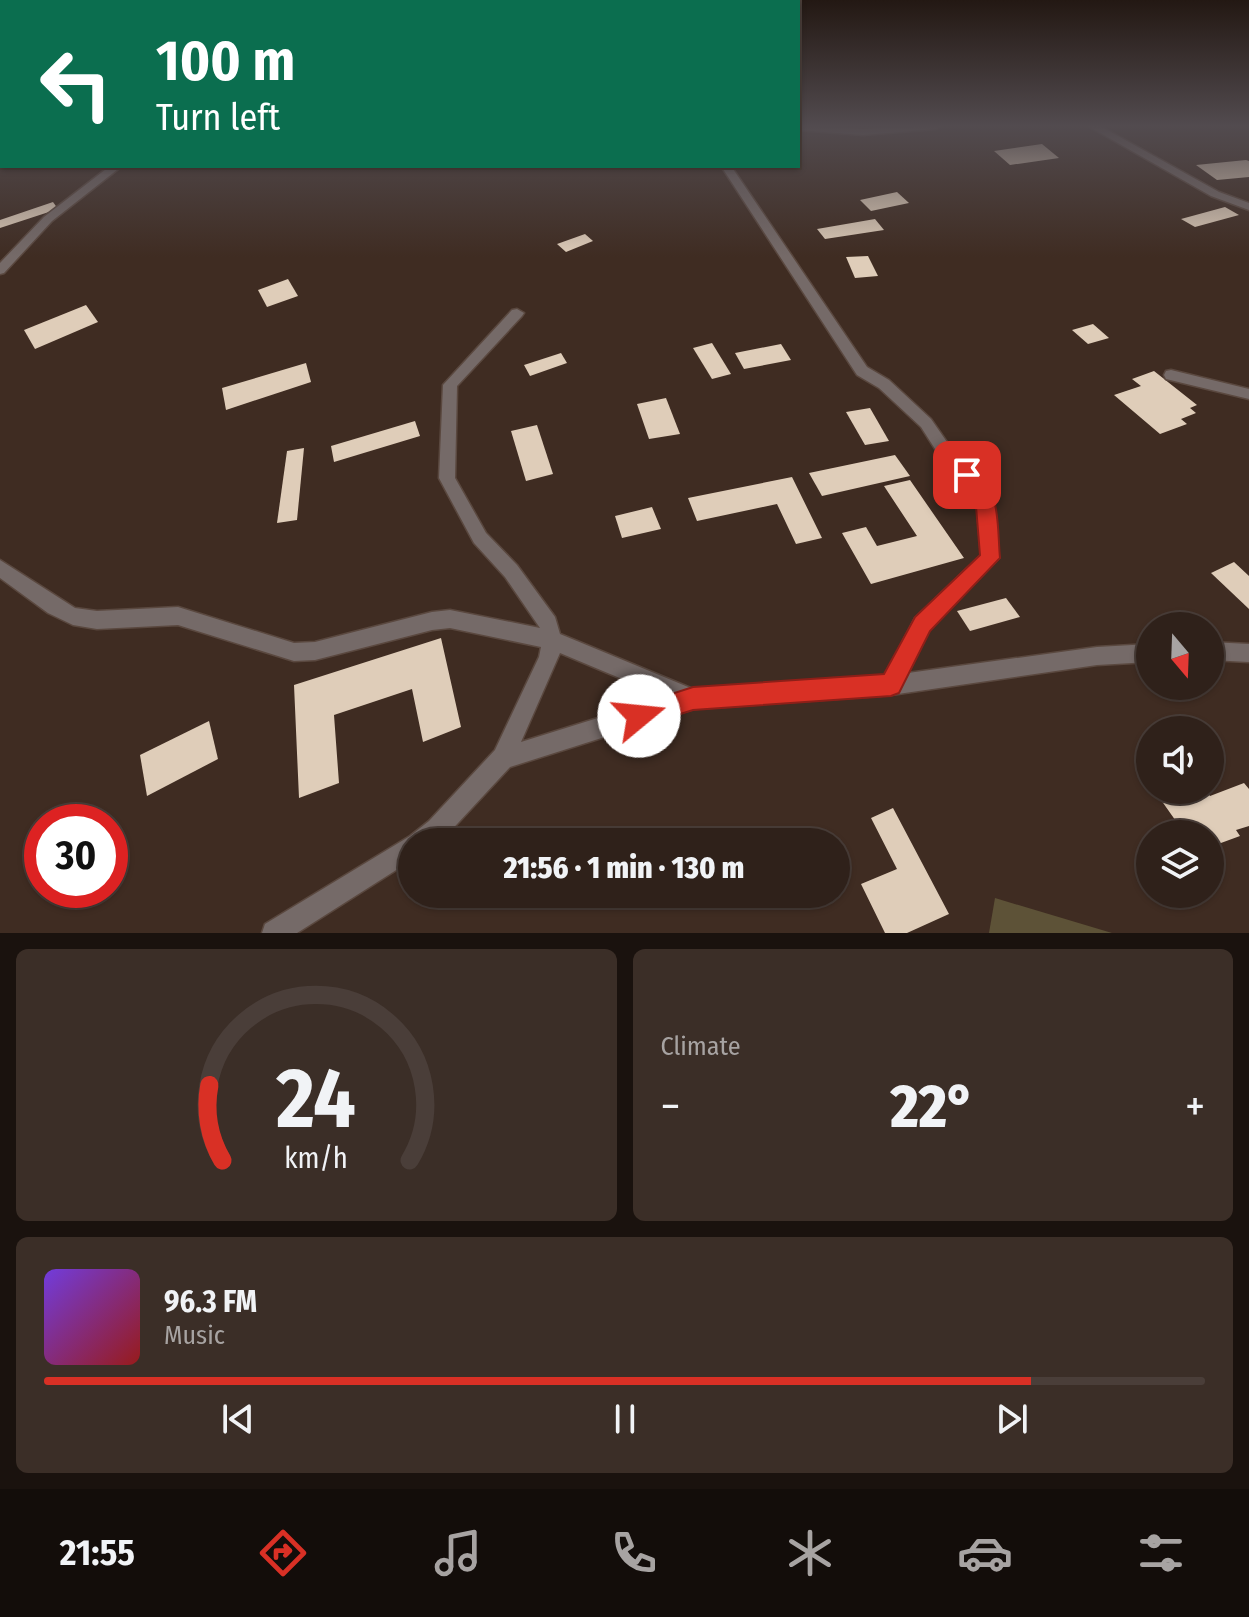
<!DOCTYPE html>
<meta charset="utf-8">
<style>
:root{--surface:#2f211a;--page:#3b2e27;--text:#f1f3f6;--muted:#a7a3a2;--line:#4a3e39;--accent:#d93025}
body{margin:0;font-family:"Fira Sans Condensed",sans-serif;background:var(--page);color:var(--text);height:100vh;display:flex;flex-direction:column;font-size:30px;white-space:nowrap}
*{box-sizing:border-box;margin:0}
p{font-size:26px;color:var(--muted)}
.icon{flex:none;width:44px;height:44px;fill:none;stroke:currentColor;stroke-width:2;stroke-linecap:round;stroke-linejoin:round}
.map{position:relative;height:933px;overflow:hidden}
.details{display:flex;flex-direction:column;gap:16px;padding:16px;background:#1a120e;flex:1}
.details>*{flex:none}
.top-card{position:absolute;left:0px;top:0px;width:800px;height:168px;box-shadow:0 2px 6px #0004,0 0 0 2px var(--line);background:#0b6e4f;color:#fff;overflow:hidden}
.needle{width:52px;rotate:161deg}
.buttons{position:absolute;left:1136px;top:612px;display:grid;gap:16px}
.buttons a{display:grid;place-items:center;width:88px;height:88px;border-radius:50%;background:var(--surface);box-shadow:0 2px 6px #0004,0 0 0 2px var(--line);font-size:40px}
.speed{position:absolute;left:24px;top:804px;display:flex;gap:16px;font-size:40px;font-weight:700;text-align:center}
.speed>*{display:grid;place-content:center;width:104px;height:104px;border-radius:50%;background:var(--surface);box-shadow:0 2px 6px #0004,0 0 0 2px var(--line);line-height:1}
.speed .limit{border:12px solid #d22;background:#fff;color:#111}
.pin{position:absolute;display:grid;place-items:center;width:68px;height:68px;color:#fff;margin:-34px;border-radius:16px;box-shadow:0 4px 12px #0006}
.me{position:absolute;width:88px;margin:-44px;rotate:73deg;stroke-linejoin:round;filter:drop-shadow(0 0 6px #0008)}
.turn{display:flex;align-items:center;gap:28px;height:168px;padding:0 24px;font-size:36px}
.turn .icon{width:104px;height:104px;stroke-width:2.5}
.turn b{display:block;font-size:56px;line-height:68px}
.big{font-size:60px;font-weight:800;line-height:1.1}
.details .widget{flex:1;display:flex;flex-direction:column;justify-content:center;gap:12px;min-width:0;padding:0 28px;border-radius:12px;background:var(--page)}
.details .dial{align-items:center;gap:0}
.dial svg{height:208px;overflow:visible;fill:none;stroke:var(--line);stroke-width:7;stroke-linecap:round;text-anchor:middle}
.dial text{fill:var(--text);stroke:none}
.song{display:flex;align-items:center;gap:24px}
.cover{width:96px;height:96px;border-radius:12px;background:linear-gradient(135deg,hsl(260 70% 55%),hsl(0 70% 35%))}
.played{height:8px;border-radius:4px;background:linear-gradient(90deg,var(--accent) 85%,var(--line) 85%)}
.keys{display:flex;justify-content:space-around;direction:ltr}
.heat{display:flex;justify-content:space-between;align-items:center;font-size:44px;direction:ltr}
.details .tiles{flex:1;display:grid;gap:16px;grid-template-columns:1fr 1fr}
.widget:last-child{grid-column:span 2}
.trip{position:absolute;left:398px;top:828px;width:452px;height:80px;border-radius:40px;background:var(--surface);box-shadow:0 2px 6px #0004,0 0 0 2px var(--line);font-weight:800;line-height:80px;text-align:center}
.dock{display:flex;height:128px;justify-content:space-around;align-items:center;background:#130d0a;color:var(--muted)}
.dock .icon{width:56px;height:56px}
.dock .current{color:var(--accent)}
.dock b{font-size:36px;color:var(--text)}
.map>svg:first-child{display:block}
.green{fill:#5d5237}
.building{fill:#dfcdb9}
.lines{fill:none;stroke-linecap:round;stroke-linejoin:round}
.street-casing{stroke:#5a483f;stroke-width:3}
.street{fill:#756a68;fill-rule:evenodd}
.route{fill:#d93025;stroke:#8d1f18;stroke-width:2}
</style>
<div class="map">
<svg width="1249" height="933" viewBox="0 0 1249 933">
<rect width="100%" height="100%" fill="#3f2c22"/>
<polygon class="green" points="995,898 1112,933 989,933"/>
<g class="building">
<polygon points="1042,144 1059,158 1010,165 994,151"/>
<polygon points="1246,160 1249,161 1249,177 1217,180 1196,165"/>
<polygon points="897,192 909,203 871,211 860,200"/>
<polygon points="53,202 58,209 0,228 0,220"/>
<polygon points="1225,207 1239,215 1195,227 1181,219"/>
<polygon points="875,219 884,230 825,239 817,229"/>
<polygon points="585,234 593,241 566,252 557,244"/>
<polygon points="868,256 878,276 855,278 846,257"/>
<polygon points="288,279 298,296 267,307 258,290"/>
<polygon points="86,305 98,322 35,349 24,330"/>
<polygon points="1093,324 1109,338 1088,344 1072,330"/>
<polygon points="712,343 731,374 712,379 693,348"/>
<polygon points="781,344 791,360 744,369 735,353"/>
<polygon points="561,353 567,363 530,376 524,365"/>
<polygon points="306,363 311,382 226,410 222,388"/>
<polygon points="1154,371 1197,405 1190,408 1196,413 1181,419 1187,424 1160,434 1114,395 1141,386 1132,379"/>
<polygon points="666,398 680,434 649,439 637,404"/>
<polygon points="870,408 889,441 865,445 846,412"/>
<polygon points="415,421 420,436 334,462 331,446"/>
<polygon points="537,425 553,474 526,481 511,431"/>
<polygon points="304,448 297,520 277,523 287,451"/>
<polygon points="895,455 910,476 822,496 809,473"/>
<polygon points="792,477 822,538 796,544 777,504 697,521 688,498"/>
<polygon points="910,480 964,558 871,584 842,533 866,527 877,546 917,536 884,486"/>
<polygon points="652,507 661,529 622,538 615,516"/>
<polygon points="1234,562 1249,576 1249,609 1211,573"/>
<polygon points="1006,598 1020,617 970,631 957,611"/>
<polygon points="441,638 461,727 423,742 412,689 334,715 339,783 299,798 294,685"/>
<polygon points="209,721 218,759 147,796 140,755"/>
<polygon points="1244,783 1249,789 1249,826 1236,830 1240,836 1210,847 1210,834 1185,834 1154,790 1205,790 1210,796"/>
<polygon points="893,808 949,914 907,933 885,933 861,884 897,869 871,818"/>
</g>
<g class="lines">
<g class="street-casing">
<g id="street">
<polygon points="798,126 863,129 941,126 936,129 863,135 798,130"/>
<polygon points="1088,126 1100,126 1219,192 1249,203 1249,210 1211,196"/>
<polygon points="110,166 122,166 52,221 4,273 0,274 0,263 44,217"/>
<path d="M 721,166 L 731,166 L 867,367 L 889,380 L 931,419 L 956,455 L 990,486 L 999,558 L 929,630 L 908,673 L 1097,647 L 1150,644 L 1150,662 L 1097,665 L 891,695 L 693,709 L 510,767 L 445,837 L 438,842 L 412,842 L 412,860 L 297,933 L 262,933 L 265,924 L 410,836 L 429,821 L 495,750 L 539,657 L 541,647 L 450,628 L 432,630 L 315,660 L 294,661 L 178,625 L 97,629 L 73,625 L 48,613 L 0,578 L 0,560 L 75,608 L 97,611 L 178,607 L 294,643 L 315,642 L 432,612 L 450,610 L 540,628 L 505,577 L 474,543 L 439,478 L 443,385 L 512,310 L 517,309 L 524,313 L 522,316 L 457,386 L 455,478 L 486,533 L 517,565 L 555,617 L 560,634 L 693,689 L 885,676 L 915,618 L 981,555 L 976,494 L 944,463 L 921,427 L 879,388 L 857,375 ZM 560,653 L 665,697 L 521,742 Z"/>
<polygon points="1171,370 1249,389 1249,399 1166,379 1164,375 1166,371"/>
<polygon points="1210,642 1249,644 1249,662 1210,660"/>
</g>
</g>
<use href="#street" class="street"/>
</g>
<linearGradient id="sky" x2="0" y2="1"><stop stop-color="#231813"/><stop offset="0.49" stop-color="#524b4f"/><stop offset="1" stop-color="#524b4f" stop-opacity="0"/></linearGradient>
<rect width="1249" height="257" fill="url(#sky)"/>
<path class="route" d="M 967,468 C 1002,479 997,528 1000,558 L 930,631 L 899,693 L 891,696 L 693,710 L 639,727 L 631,724 L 627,716 L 631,707 L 693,687 L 884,674 L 915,617 L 980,555 L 975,494 L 958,475 Z"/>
</svg>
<div class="buttons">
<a><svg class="needle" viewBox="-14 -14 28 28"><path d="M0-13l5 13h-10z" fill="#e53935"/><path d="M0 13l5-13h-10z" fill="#a7a3a2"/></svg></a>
<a><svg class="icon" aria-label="sound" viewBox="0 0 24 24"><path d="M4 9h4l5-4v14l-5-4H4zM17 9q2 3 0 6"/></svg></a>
<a><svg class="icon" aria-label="layers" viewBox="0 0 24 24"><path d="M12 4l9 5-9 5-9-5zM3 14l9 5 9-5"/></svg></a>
</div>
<div class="speed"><div class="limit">30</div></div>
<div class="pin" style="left:967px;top:475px;background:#d93025"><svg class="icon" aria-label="arrive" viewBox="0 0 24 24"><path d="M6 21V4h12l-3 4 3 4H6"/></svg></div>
<svg class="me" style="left:639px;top:716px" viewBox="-20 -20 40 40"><circle r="19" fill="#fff"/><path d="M0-13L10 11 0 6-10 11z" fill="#d93025"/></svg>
<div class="trip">21:56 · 1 min · 130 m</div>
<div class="top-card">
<div class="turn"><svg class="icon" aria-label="left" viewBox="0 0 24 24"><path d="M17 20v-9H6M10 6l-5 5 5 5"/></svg><div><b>100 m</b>Turn left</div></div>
</div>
</div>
<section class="details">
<div class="tiles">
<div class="widget dial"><svg viewBox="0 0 100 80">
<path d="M14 69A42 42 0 1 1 86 69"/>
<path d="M14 69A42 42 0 0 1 9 40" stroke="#d93025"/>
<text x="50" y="56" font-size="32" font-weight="700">24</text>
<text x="50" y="72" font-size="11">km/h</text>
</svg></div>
<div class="widget"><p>Climate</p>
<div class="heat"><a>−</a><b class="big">22°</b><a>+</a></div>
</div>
<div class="widget">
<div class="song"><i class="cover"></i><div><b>96.3 FM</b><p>Music</p></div></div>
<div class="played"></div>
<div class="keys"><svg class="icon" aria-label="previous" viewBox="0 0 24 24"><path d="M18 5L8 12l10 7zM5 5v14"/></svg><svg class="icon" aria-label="pause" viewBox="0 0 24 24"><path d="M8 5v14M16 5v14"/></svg><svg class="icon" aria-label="next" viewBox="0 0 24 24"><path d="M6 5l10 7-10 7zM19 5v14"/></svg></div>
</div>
</div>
</section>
<nav class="dock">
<b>21:55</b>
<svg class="icon current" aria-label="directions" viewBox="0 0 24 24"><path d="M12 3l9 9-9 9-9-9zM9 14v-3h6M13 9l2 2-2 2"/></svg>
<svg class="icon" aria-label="music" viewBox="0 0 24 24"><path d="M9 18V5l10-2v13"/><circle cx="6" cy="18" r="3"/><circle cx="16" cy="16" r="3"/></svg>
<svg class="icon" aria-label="phone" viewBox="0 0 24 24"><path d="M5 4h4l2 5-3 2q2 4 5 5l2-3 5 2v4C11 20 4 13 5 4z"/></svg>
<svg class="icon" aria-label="climate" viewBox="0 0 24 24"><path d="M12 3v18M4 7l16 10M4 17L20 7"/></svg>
<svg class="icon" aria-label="car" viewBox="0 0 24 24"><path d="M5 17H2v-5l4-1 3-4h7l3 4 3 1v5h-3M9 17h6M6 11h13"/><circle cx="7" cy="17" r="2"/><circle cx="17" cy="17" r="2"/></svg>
<svg class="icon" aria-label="filters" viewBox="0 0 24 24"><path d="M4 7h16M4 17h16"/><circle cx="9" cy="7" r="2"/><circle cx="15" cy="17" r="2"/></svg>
</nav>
